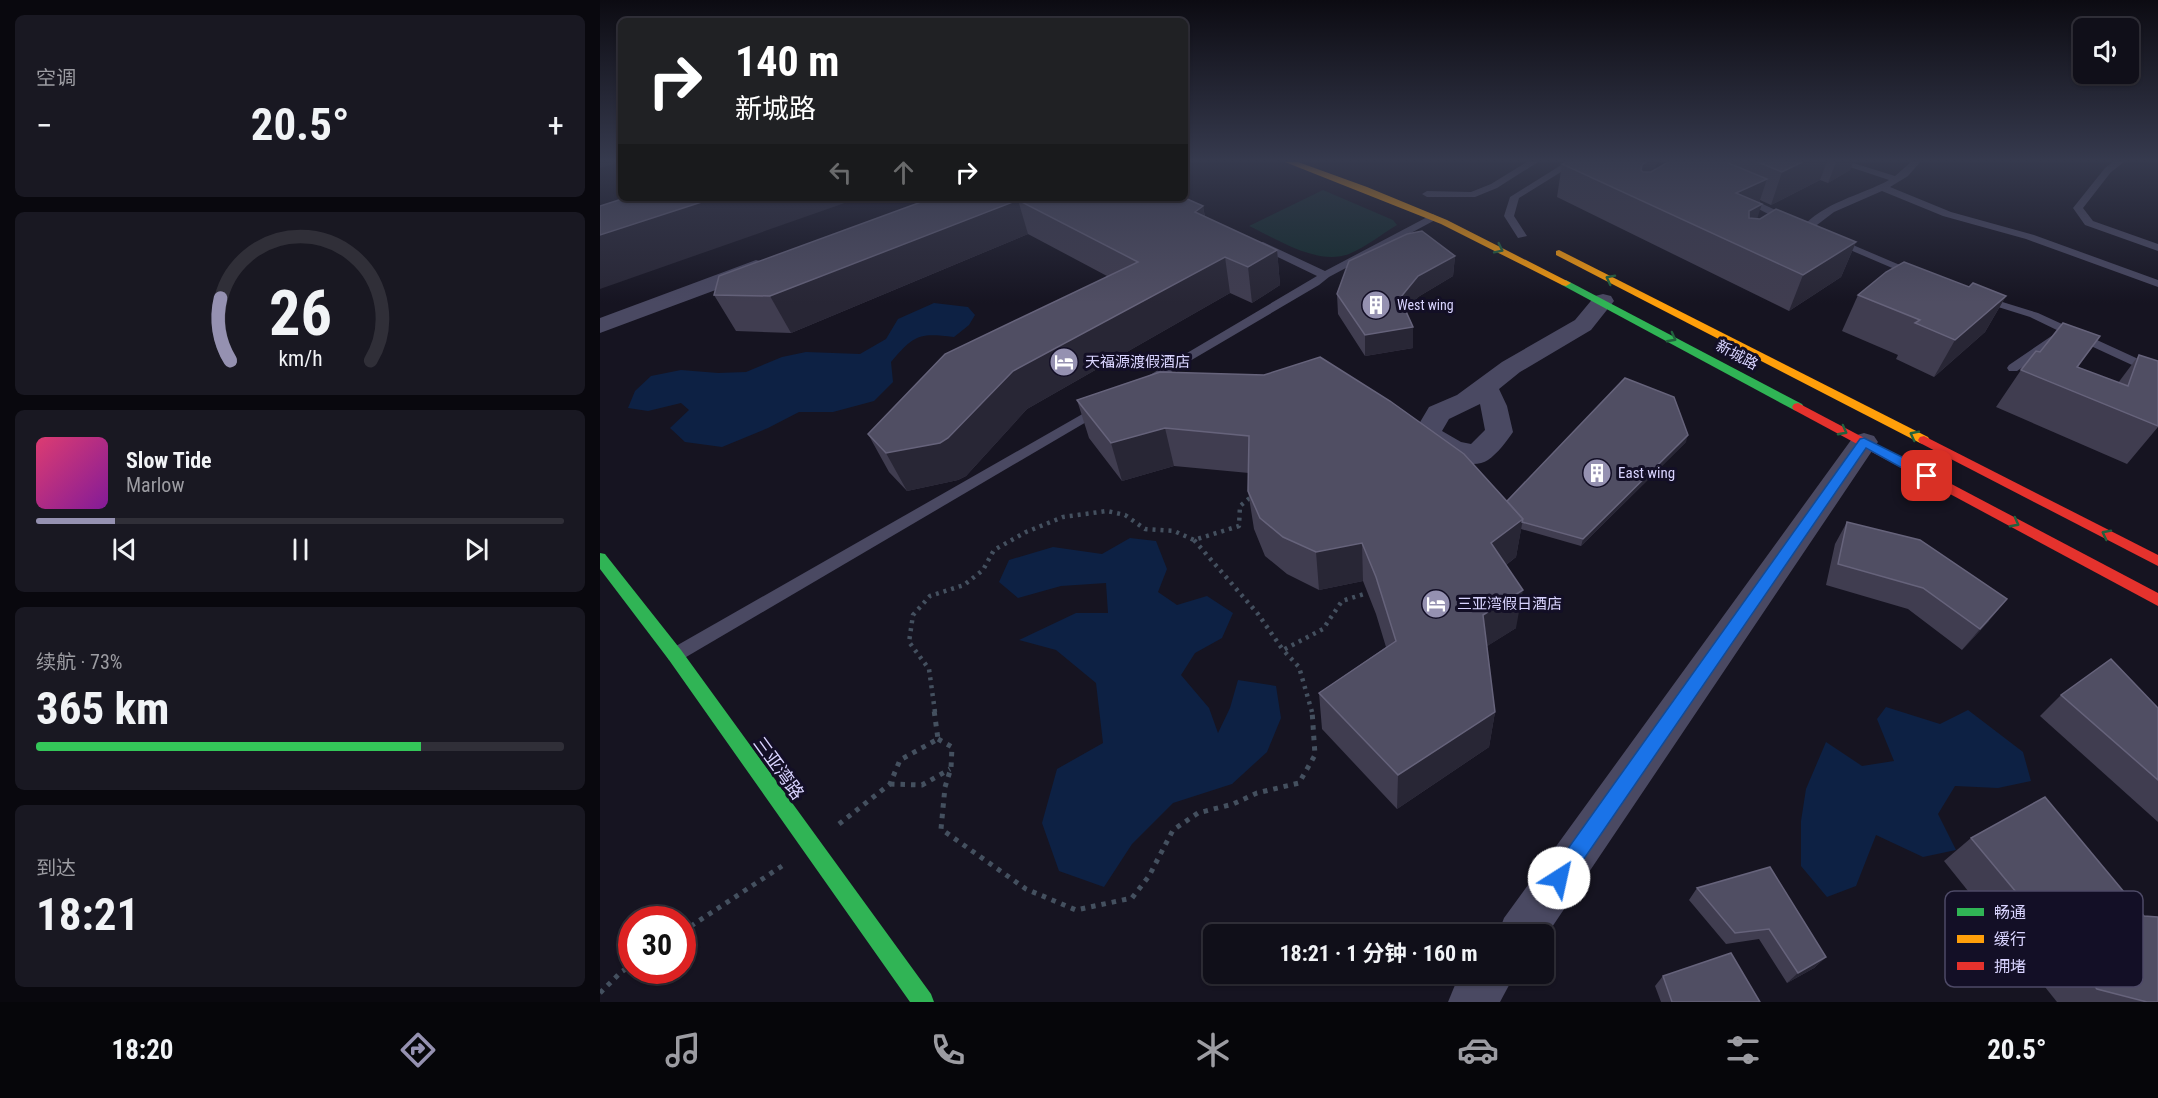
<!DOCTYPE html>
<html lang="zh">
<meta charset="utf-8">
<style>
:root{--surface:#100f19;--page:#191822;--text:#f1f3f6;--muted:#9c9ca2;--line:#302f38;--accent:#9591b1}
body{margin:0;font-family:"Roboto Condensed","Noto Sans SC",sans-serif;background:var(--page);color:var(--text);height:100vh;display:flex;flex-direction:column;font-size:22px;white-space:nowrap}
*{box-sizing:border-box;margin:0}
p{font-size:20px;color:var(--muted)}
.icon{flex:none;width:33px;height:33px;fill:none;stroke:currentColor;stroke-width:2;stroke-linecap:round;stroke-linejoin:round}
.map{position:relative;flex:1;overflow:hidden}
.panel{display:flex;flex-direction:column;gap:15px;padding:15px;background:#09080e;width:600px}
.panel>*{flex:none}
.hud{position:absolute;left:18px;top:18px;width:570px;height:183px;border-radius:9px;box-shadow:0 2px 4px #0004,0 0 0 2px var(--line);background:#202124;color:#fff;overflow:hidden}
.controls{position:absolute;left:1473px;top:18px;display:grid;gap:12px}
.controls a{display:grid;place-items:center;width:66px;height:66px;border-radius:9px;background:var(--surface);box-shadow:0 2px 4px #0004,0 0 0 2px var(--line);font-size:30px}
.speed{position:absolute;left:18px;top:906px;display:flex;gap:12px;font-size:30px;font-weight:700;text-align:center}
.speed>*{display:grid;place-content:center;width:78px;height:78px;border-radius:50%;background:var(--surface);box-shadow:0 2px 4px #0004,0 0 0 2px var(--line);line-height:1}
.speed .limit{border:9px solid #d22;background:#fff;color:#111}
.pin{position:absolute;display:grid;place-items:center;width:51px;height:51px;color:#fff;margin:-26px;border-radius:12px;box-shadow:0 3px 9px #0006}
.me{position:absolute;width:66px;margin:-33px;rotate:35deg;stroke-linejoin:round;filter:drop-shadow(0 0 4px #0008)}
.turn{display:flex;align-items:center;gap:21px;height:126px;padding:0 18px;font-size:27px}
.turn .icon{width:78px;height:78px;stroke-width:2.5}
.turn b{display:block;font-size:42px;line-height:51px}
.lanes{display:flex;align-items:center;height:57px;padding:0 18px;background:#0003;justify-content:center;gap:30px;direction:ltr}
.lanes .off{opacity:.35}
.big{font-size:45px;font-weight:700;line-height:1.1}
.panel .card{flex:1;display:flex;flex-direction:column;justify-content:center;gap:9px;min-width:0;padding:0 21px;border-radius:9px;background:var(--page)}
.panel .dial{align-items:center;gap:0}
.dial svg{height:156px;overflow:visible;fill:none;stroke:var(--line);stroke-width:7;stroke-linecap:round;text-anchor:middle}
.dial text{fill:var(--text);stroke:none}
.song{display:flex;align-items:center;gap:18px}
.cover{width:72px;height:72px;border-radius:9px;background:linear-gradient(135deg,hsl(340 70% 55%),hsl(290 70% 35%))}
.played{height:6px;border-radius:3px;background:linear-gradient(90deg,var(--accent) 15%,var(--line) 15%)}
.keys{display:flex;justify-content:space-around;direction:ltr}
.heat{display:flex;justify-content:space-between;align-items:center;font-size:33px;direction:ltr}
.charge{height:9px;border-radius:4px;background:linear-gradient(90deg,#34c759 73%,var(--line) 0)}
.trip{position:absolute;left:603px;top:924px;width:351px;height:60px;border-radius:9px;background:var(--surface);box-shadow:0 2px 4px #0004,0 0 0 2px var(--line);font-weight:700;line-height:60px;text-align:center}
.tab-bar{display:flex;height:96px;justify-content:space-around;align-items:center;background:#06060a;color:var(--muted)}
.tab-bar .icon{width:42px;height:42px}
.tab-bar .active{color:var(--accent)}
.tab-bar b{font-size:27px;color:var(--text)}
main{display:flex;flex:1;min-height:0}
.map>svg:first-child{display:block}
.green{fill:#132c2d}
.water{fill:#0d2144}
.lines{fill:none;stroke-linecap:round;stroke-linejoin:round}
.path-far1{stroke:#44505f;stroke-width:4.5;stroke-dasharray:3 5;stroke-linecap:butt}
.path{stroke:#44505f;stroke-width:5;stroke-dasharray:4.5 6;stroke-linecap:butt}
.lane{fill:#4a4962;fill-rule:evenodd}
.street{fill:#4a4962;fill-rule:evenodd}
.fast{fill:#30b455;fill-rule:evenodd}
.slow{fill:#ff9f0a;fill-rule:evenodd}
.jam{fill:#e5322d;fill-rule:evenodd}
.wall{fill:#403d50}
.shaded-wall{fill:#282635}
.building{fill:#504e63;stroke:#66637b;stroke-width:1.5}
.oneway{stroke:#22623e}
.route{fill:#1a73e8;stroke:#114b97;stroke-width:1.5}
.labels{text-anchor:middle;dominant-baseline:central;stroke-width:6;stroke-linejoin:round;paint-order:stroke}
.far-poi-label{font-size:14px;fill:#d9d4ff;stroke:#130f26;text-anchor:start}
.street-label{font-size:15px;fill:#d9d4ff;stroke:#130f26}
.poi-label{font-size:15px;fill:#d9d4ff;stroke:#130f26;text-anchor:start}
.near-street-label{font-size:18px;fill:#d9d4ff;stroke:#130f26}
.key{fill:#130f26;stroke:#4e4a67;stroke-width:1.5}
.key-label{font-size:16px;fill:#d9d4ff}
</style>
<main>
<section class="panel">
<div class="card"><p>空调</p>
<div class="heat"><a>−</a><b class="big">20.5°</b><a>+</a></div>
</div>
<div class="card dial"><svg viewBox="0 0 100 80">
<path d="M14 69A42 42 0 1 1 86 69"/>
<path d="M14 69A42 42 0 0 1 9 37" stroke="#9591b1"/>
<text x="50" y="56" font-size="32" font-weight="700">26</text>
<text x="50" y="72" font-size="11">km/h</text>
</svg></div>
<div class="card">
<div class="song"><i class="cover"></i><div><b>Slow Tide</b><p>Marlow</p></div></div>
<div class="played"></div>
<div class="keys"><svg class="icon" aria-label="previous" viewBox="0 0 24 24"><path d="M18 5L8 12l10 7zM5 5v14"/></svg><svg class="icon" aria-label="pause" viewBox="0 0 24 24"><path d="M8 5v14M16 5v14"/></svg><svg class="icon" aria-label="next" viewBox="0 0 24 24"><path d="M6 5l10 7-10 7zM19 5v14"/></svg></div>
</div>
<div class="card"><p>续航 · 73%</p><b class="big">365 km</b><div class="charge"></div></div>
<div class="card"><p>到达</p><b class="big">18:21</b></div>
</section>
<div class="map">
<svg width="1558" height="1002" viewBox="0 0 1558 1002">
<rect width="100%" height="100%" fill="#161421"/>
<path class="green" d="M 723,190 L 793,220 L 797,225 C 782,234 766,247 749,254 C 717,266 677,239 649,226 Z"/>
<g class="water">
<path d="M 334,303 L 368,307 L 375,315 L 369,325 L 354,337 C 319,333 315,334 291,362 L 293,382 L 274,401 L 233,412 L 199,412 L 168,428 L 122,447 L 85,442 L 70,428 L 89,410 L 81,403 L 48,411 L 28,408 L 35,391 L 51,376 L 81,370 L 118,373 L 146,372 L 182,357 L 206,352 L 260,354 L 286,339 L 298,319 Z"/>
<polygon points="530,538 556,541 567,569 558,592 577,605 607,596 633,613 622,638 595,653 581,675 609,708 618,733 630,708 638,680 676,686 681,718 667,752 632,784 573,803 532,844 504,887 459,871 442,823 457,769 503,743 496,683 456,650 419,640 476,613 508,613 506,583 461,586 418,598 399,582 409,560 453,547 502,554"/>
<polygon points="1286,707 1340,724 1368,710 1423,752 1431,781 1398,788 1355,786 1338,814 1356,850 1323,857 1276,835 1256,886 1227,897 1201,866 1201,821 1206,789 1226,742 1262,766 1294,761 1277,719"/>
</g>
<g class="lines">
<g class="path-far1">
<polyline points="594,540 658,614 683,650"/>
<polyline points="335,712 329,669 309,642 313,615 330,596 364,585 383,570 394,550 426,532 463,517 507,511 525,515 545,529 574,531 594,540 639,526 640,506 651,497"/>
<polyline points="712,712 699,667 683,650 723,629 742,601 767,593"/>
</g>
<g class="path">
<polyline points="338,739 352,747 351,768 345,787 341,829 426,889 476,910 532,898 549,876 573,830 598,813 633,804 657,793 699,783 715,755 712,710"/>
<polyline points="290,784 322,785 350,769"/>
<polyline points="239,824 290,784 300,760 338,739 334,710"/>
<polyline points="82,932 182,866"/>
<polyline points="0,993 21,972 32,965"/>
</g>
<g class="lane">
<polygon points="927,162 938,162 897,188 875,197 827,197 822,194 827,191 871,192 891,184"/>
<polygon points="966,162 977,162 919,198 914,216 927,236 918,238 904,216 910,197"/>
<path d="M 1235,162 L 1250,162 L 1295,176 L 1311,162 L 1320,162 L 1308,176 L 1290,187 L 1351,212 L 1434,235 L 1558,280 L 1558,287 L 1426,239 L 1343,216 L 1282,191 L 1234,212 L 1213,228 L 1321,274 L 1315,277 L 1311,276 L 1201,229 C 1223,202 1260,196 1289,180 Z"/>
<polygon points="1513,162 1524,162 1511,172 1483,208 1493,221 1558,244 1558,251 1485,225 1473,208 1505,168"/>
<polygon points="1144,195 1194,219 1195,221 1186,223 1141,200 1139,198"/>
<polygon points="833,214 838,217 837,219 729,277 719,285 549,385 539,385 538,382 717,276 655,246 655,242 663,242 725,271"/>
<polygon points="1383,296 1438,313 1558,368 1558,377 1465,334 1464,339 1417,371 1409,371 1407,368 1409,365 1456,333 1463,333 1430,317 1379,301 1379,297"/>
<polygon points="500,404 507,408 505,411 81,660 75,662 69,660 66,655 69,650"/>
</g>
<g class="street">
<polygon points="156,260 164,262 167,267 164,272 0,333 0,318"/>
<path d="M 1003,294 L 1011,296 L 1014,301 L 991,330 L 920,372 L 899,389 L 907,406 L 913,432 C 907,441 897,454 888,460 C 869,473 824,451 813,434 L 829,407 L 857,395 L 902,362 L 975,320 L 995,296 ZM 880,404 L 885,430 L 871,444 L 861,442 L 842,431 L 849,419 Z"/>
<polygon points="1264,433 1274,436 1278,442 1274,448 944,939 944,934 898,934 904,918 1254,436"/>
<polygon points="864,974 915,974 900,1002 848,1002 855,985"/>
</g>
<g class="fast">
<polygon points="966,280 1202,404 1204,407 1198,411 1194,410 962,285 961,283"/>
<polygon points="0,553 5,554 81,650 331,994 334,1002 310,1002 69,660 0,569"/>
</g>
<g class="slow">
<polygon points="685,162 698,162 767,187 847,220 971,283 966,286 962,285 841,224"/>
<polygon points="959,250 1328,437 1330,440 1324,444 1320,443 956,255 956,251"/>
</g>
<g class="jam">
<polygon points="1198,403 1558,593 1558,606 1194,410 1192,407 1194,404"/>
<polygon points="1324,436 1558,555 1558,566 1320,443 1318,440 1320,437"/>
</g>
</g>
<g class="wall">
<polygon points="1068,162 1253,162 1250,170 1228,183 1220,180 1171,205 1160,200 1157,219 1256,242 1241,277 1189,311 957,197 962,164 1055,170"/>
<polygon points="332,198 603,206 605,217 677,250 680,285 652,303 630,293 427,409 366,476 358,480 307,491 289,472 268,434 507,276 428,234 191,333 136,331 114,295"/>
<polygon points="855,256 853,276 818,297 806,311 813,327 813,348 765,356 738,314 737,294"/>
<polygon points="1369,287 1406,296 1385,332 1334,377 1296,359 1298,355 1242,331 1258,295"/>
<polygon points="1539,355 1558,361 1558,427 1527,464 1396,407 1421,370 1478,367 1518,383"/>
<polygon points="560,372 907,501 1086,442 981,546 921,529 916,557 906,565 916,628 887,646 895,712 889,747 797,809 722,729 719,693 786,647 776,614 763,581 719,590 687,574 665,556 654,529 648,491 649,473 574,466 522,481 489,438 477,400"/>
<polygon points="1247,522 1389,621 1362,650 1308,609 1226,585 1235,544"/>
<polygon points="1461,695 1558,708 1558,822 1440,716"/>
<polygon points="1371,838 1558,1002 1457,1002 1344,861"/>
<polygon points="1097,888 1226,957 1214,968 1187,983 1159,939 1126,944 1089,900"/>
<polygon points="1063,976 1160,1002 1061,1002 1055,986"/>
</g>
<g class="shaded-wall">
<polygon points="0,162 20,162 0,168"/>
<polygon points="1046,162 1057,162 1051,187 1035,197 1042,165"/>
<polygon points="1202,162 1227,162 1220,180 1171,205 1182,172"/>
<polygon points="1236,162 1253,162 1250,170 1228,183"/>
<polygon points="1167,179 1158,206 1162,204 1151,237 1136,193"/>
<polygon points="114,198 259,198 0,289 0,235"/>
<polygon points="418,200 428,234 191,333 170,296"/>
<polygon points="603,206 608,240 595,212"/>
<polygon points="1256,242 1241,277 1189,311 1203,275"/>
<polygon points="677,250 680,285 652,303 648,267"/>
<polygon points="855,256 853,276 818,297 800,319 800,298 818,276"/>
<polygon points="625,257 630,293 427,409 366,476 358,480 307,491 286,453 413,371"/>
<polygon points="1406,296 1385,332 1334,377 1355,340"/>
<polygon points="813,327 813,348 765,356 765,335"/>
<polygon points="1500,336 1474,373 1477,367"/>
<polygon points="565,428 574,466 522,481 511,443"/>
<polygon points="1088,435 1086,442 981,546 983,539"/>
<polygon points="923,519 916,557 886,580 891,543"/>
<polygon points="762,543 763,581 719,590 716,552"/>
<polygon points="923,590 916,628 878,652 883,615"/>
<polygon points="1407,599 1389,621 1362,650 1380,629"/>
<polygon points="895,712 889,747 797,809 798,775"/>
<polygon points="1226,957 1214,968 1187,983 1198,973"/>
</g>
<g class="building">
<polygon points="966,162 1046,162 1042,165 1041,170 1043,172 1051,172 1068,162 1126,162 1167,179 1136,193 1162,204 1149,211 1149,218 1160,219 1176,209 1256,242 1203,275 962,164"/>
<polygon points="1158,162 1202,162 1182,172"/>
<polygon points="25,198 114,198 0,235 0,206"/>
<polygon points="332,198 585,198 603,206 595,212 677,250 648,267 625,257 413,371 348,438 340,443 286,453 268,434 345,354 538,262 418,200 170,296 114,295 119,276"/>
<polygon points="822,231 855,256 818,276 800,298 813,327 765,335 737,294 749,261 807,234"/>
<polygon points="1304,262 1369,287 1373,283 1406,296 1355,340 1315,323 1320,320 1258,295 1286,272"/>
<polygon points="1463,323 1500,336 1477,367 1528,386 1539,355 1558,361 1558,426 1421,370 1436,351 1440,352"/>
<polygon points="720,357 790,401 864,454 923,519 891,543 923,590 883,615 895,712 798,775 719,693 796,641 776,577 762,543 716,552 683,537 660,518 648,491 649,436 565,428 511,443 477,400 560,372 664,375"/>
<polygon points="1025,378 1074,397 1088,435 983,539 922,522 923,519 907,501"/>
<polygon points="1247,522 1320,540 1407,599 1380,629 1323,588 1238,564"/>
<polygon points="1511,659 1558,708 1558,780 1461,695"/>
<polygon points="1445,797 1544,916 1558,917 1558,1002 1547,1002 1497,989 1371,838"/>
<polygon points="1170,867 1226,957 1198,973 1169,929 1135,933 1097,888"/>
<polygon points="1131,953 1160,1002 1072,1002 1063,976"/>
</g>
<defs><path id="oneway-chevron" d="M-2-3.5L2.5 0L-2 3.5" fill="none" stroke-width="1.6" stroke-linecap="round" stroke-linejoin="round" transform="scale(1.5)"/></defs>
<g class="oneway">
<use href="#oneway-chevron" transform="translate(899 249) rotate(26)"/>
<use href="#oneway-chevron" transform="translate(1010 279) rotate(-153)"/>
<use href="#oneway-chevron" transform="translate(1072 338) rotate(28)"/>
<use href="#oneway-chevron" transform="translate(1243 431) rotate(28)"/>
<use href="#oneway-chevron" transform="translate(1314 435) rotate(-153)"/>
<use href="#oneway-chevron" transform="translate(1415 523) rotate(28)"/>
<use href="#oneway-chevron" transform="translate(1506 534) rotate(-153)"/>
</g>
<linearGradient id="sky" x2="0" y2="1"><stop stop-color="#0c0b12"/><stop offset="0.53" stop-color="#363a4e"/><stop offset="1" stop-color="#363a4e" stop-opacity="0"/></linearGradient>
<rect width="1558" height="303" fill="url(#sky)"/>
<polygon class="route" points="1264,438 1332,472 1334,476 1327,480 1322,479 1266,448 966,885 959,887 952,885 950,878 952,871 1260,439"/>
<defs>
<g id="building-disc" transform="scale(1.5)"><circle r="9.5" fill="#9591b1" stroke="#130f26"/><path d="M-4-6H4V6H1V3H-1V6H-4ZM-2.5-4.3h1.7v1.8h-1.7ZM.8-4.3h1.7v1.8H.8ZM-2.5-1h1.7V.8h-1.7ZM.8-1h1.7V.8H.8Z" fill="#fff"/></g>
<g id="hotel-disc" transform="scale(1.5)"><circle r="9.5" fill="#9591b1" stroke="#130f26"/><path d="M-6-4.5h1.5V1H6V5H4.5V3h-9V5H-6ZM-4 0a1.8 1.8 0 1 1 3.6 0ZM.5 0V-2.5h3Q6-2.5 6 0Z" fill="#fff"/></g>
</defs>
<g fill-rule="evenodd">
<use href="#building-disc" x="776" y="305"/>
<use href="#hotel-disc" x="464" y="362"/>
<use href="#building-disc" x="997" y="473"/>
<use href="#hotel-disc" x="836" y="604"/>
</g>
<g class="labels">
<g class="far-poi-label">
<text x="797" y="305">West wing</text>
</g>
<g class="street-label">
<text transform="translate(1137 355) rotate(28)">新城路</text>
</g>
<g class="poi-label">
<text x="485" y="362">天福源渡假酒店</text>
<text x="1018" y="473">East wing</text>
<text x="857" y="604">三亚湾假日酒店</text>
</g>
<g class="near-street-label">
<text transform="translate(179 768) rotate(54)">三亚湾路</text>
</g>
</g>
<rect x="1345" y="891" width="198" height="96" rx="9" class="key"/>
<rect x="1357" y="908" width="27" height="8" fill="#30b455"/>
<rect x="1357" y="935" width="27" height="8" fill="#ff9f0a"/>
<rect x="1357" y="962" width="27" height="8" fill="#e5322d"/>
<g class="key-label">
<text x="1394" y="918">畅通</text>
<text x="1394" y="945">缓行</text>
<text x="1394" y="972">拥堵</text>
</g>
</svg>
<div class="controls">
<a><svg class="icon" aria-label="sound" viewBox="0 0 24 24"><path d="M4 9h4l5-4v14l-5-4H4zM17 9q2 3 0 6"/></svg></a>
</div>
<div class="speed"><div class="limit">30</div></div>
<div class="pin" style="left:1327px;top:476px;background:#d93025"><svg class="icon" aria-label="arrive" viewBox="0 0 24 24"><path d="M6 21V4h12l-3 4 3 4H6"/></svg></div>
<svg class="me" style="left:959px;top:878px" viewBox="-20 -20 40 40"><circle r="19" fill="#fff"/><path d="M0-13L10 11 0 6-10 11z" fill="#1a73e8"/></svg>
<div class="trip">18:21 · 1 分钟 · 160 m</div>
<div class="hud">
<div class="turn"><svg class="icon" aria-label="right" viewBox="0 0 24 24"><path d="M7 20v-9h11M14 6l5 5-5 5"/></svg><div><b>140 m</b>新城路</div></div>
<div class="lanes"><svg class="icon off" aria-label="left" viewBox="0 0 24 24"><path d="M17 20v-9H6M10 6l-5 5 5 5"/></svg><svg class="icon off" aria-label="ahead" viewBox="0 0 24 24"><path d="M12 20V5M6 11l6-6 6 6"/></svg><svg class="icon" aria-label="right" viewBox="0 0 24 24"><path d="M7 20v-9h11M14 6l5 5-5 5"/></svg></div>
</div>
</div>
</main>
<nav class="tab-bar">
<b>18:20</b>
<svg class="icon active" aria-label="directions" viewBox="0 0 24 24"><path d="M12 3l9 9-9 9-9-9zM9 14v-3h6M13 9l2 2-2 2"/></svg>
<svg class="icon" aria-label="music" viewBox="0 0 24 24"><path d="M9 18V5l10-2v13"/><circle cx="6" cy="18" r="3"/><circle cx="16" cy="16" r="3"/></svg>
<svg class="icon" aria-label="phone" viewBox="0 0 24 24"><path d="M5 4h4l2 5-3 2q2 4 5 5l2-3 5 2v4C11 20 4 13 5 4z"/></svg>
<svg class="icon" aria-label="climate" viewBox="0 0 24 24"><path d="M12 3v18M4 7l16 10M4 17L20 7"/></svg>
<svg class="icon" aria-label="car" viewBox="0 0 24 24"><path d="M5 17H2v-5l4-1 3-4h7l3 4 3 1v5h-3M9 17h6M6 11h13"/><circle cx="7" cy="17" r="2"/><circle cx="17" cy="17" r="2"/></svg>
<svg class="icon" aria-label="filters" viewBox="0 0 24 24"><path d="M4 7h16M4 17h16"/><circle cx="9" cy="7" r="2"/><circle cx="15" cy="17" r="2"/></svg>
<b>20.5°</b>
</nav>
